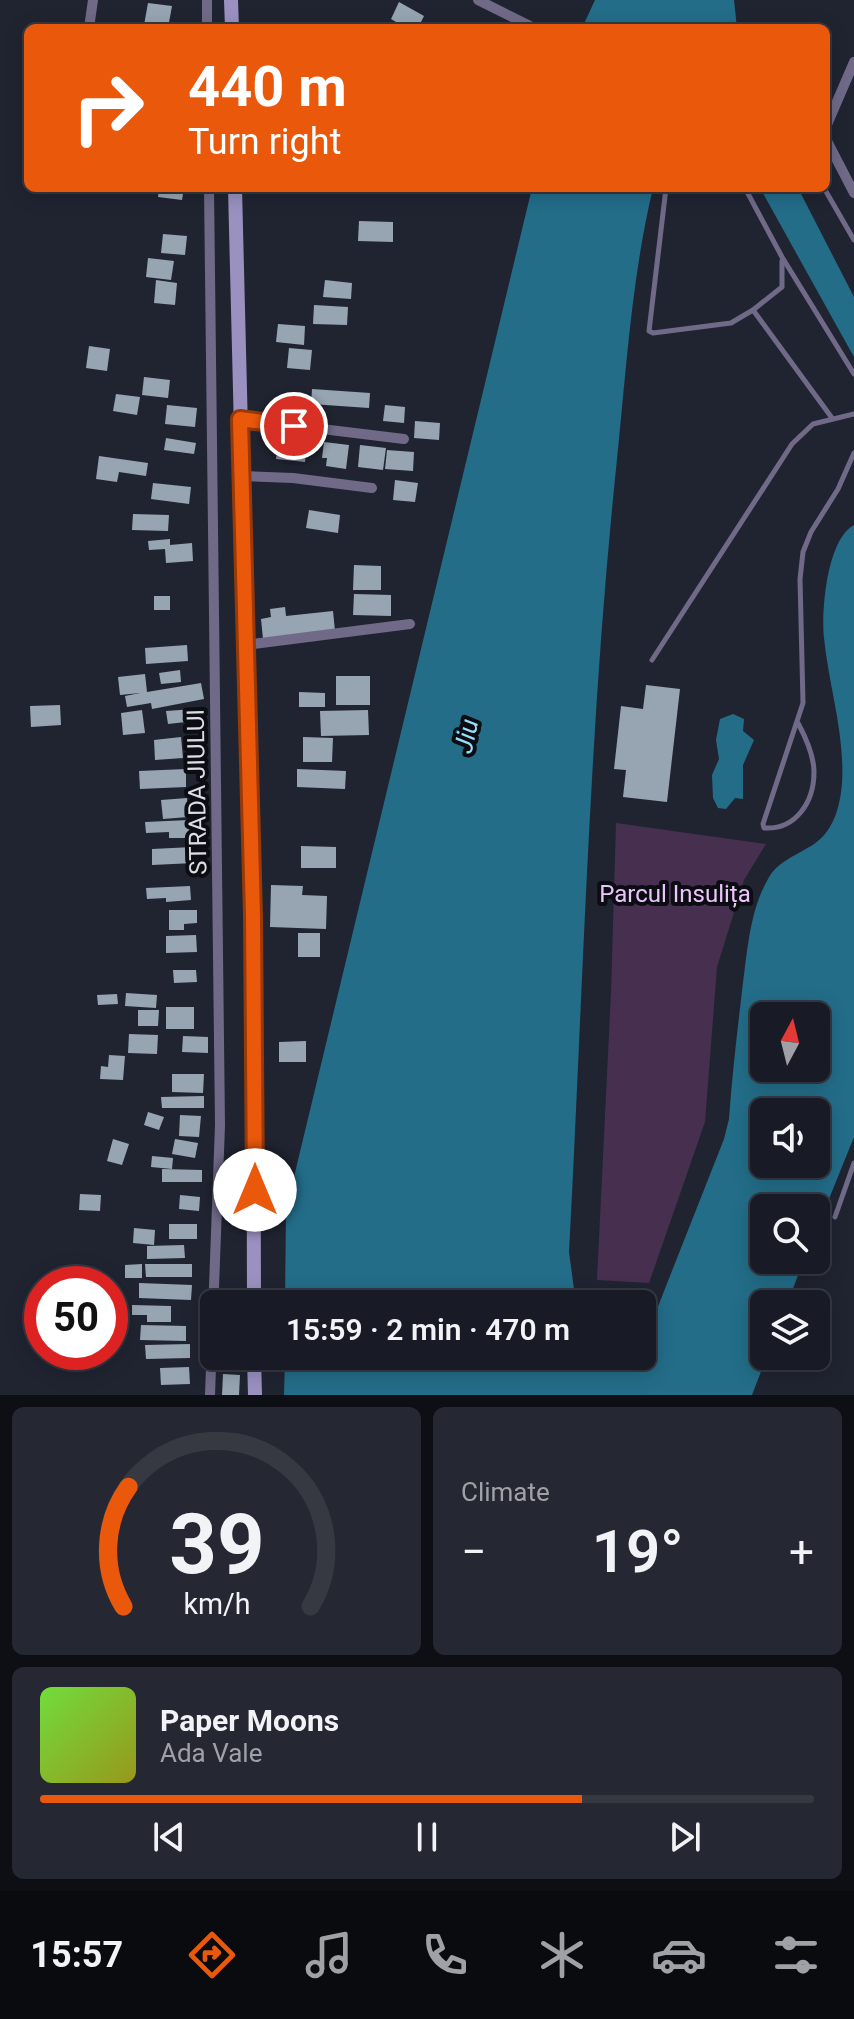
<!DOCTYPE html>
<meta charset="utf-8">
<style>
:root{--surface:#181b25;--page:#252832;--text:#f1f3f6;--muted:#9fa1a7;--line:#363942;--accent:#ea580c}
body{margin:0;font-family:Roboto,sans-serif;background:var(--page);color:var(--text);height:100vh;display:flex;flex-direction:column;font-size:30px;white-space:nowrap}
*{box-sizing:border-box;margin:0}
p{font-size:26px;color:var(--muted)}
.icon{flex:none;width:44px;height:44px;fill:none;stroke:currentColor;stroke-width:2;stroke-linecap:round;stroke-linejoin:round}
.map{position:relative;height:1395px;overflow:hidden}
.panel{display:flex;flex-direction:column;gap:12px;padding:12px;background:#0d0f14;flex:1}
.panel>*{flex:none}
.guide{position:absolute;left:24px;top:24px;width:806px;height:168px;border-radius:12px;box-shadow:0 4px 20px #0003,0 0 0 2px var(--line);background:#ea580c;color:#fff;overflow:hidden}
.needle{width:52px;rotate:7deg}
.fabs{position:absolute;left:750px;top:1002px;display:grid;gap:16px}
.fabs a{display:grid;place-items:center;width:80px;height:80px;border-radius:12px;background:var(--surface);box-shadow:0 4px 20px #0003,0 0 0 2px var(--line);font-size:40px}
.speed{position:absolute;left:24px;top:1266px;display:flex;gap:16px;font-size:40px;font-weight:700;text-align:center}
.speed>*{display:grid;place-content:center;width:104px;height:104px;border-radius:50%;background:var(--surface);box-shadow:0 4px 20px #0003,0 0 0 2px var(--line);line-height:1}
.speed .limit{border:12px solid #d22;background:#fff;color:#111}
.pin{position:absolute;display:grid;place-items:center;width:68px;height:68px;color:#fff;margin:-34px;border:4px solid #fff;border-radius:50%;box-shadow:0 2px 8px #0007}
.me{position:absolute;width:88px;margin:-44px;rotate:0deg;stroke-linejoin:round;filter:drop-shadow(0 0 6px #0008)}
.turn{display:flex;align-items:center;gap:28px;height:168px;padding:0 32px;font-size:36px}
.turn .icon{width:104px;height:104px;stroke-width:2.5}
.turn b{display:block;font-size:56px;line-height:68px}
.big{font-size:60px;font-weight:600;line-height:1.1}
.panel .tile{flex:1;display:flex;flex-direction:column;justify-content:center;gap:12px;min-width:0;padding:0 28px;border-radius:12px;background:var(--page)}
.panel .dial{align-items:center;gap:0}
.dial svg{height:208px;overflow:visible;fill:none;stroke:var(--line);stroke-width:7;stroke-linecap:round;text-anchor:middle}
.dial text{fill:var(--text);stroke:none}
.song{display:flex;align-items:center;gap:24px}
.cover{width:96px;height:96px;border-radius:12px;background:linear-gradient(135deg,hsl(100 70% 55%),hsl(60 70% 35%))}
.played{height:8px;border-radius:4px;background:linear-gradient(90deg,var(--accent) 70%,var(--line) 70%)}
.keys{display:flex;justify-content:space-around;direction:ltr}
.heat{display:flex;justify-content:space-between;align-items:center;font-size:44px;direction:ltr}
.panel .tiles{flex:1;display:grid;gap:12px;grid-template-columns:1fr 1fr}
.tile:last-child{grid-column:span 2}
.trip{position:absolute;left:200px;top:1290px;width:456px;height:80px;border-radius:12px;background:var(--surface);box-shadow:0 4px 20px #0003,0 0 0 2px var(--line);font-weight:600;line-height:80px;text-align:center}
.dock{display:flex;height:128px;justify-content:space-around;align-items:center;background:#0a0b0f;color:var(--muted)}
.dock .icon{width:56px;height:56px}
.dock .active{color:var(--accent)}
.dock b{font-size:36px;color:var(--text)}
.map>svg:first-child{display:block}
.green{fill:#472f50}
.water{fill:#236d89;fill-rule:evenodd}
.building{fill:#97a5b3}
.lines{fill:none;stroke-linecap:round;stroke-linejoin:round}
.lane{stroke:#706a88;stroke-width:5}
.street{stroke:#706a88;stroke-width:10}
.secondary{stroke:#9a91c1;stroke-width:14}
.route-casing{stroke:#983908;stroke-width:20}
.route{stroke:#ea580c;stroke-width:14}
.labels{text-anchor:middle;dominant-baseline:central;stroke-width:8;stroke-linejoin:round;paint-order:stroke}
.street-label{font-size:24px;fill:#dcdfe8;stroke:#0c0d13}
.park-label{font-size:24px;fill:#eac5f9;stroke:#0c0d13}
.water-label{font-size:26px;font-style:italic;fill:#98ddfb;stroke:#0c0d13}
</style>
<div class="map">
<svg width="854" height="1395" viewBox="0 0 854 1395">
<rect width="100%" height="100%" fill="#202431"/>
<polygon class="green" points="616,823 766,844 744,880 717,967 705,1122 649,1283 597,1280 611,993"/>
<g class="water">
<polygon points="595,0 734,0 737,28 582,28"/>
<path d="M 532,188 L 653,188 C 631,280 626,375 616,469 C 589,729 583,991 569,1252 L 576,1304 L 285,1304 L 286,1210 Z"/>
<polygon points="760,188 798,188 854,297 854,357"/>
<path d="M 854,525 L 854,1137 L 816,1231 L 816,1208 L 764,1208 L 764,1260 L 804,1260 L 787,1304 L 764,1304 L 764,1356 L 767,1356 L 752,1395 L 284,1395 L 285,1356 L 599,1356 L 613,1365 L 642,1356 L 642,1347 L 724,1139 L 729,1119 C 732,1076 737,1034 742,991 C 747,955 749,912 768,879 C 777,862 795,856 811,846 C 833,833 840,808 842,783 C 845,734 829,687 824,638 C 821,611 827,539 854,525 ZM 816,1016 L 816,1068 L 764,1068 L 764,1016 ZM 816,1112 L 816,1164 L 764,1164 L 764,1112 Z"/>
<polygon points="733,714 744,719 743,731 754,740 743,765 743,799 735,798 726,809 718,808 713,798 712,775 719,759 716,740 720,719"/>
</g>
<g class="building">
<polygon points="399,2 424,16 418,28 406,28 391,19"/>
<polygon points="148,3 172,6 168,28 144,25"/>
<polygon points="159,188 184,188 182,200 158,197"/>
<polygon points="359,221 393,222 393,242 358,241"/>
<polygon points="163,234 187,236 185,255 161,253"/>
<polygon points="148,258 174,261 171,280 146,277"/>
<polygon points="156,280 177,283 175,305 154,303"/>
<polygon points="325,280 352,283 351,299 323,297"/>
<polygon points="314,305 348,307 347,325 313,324"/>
<polygon points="278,324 305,326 304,345 276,342"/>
<polygon points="89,346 110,349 107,371 86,368"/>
<polygon points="289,348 312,350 310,370 287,368"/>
<polygon points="144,377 170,380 168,398 142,395"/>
<polygon points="312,389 370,393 369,408 311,404"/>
<polygon points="116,394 140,397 137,415 113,411"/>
<polygon points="167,405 197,408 195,427 165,424"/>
<polygon points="385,405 405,407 404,423 383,421"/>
<polygon points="415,421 440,423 439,440 414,438"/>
<polygon points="166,438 196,443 194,454 164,450"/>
<polygon points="279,438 307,442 305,462 276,459"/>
<polygon points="324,442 349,445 346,469 326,466 327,458 322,458"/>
<polygon points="360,445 386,448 383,470 358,467"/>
<polygon points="387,450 414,452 413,471 385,469"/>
<polygon points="99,456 148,463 146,476 119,472 117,482 96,479"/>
<polygon points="395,480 418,483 415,502 393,500"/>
<polygon points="153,483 191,487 189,504 151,499"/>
<polygon points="309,510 340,515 338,533 306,528"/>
<polygon points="133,514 169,515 168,531 132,530"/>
<polygon points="170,539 170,545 192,543 193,561 166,563 165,549 149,550 148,541"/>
<polygon points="354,565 381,566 381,590 353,590"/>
<polygon points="354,594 391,595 391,616 353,615"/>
<rect x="154" y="596" width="16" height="14"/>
<polygon points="285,607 286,616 333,611 335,631 263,639 261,619 271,617 270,609"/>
<polygon points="187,645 188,661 146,664 145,648"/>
<polygon points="180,670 181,682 161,684 159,673"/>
<polygon points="145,674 147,692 201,683 204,699 152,709 151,703 127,707 125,696 140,693 120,695 118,677"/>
<rect x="336" y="676" width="34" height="29"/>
<polygon points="646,685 680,689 667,802 623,797 626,770 614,769 621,706 643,709"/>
<polygon points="299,692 325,693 325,707 299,707"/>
<polygon points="60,705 61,725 31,727 30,706"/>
<polygon points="194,709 195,721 168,724 166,711"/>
<polygon points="142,710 145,733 123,735 121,713"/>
<polygon points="368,710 369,735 321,736 320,711"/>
<polygon points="181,737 183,758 155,760 154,740"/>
<polygon points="303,737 333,738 332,762 303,762"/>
<polygon points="186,769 186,787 140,789 139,771"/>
<polygon points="297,769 346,771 345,789 297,787"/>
<polygon points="187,798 188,817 163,819 161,800"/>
<polygon points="189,820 190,838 169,838 169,832 146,833 145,822"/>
<polygon points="301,846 336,847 336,868 301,868"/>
<polygon points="193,847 194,863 152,865 152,849"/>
<polygon points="271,885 303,886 302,895 327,896 326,929 270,927"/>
<polygon points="190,886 191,900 166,902 166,898 147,899 146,888"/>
<polygon points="169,910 197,910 197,923 184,924 184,930 169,930"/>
<rect x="298" y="933" width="22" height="24"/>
<polygon points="196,935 197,952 166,953 166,936"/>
<polygon points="173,970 196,970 197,982 174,983"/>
<polygon points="126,993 157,995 156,1008 125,1006"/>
<polygon points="117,994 118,1004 98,1005 97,995"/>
<rect x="166" y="1007" width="28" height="22"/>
<polygon points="138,1010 159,1010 158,1026 138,1026"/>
<polygon points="129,1034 158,1035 157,1054 128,1053"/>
<polygon points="183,1036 208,1037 208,1053 182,1052"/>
<polygon points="306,1041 306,1062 279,1062 279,1042"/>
<polygon points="109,1055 125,1056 123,1080 100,1079 101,1066 108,1067"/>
<polygon points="172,1074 204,1074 203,1093 172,1092"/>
<polygon points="204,1096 204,1108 162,1108 161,1097"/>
<polygon points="148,1112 164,1117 159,1130 144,1125"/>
<polygon points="180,1115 201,1116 199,1137 179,1136"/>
<polygon points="113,1139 129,1144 122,1165 107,1161"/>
<polygon points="175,1139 198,1143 195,1158 172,1154"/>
<polygon points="152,1156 173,1158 172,1169 151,1167"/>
<polygon points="162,1169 202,1170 202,1182 162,1182"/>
<polygon points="80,1194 101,1195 100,1211 79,1210"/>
<polygon points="180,1195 200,1197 199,1211 179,1209"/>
<rect x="169" y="1224" width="28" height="15"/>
<polygon points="134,1228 155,1230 154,1245 133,1243"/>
<polygon points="184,1245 185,1258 147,1259 147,1246"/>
<polygon points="142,1264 142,1278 125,1278 125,1265"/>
<polygon points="145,1264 192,1264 192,1277 146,1277"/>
<polygon points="139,1283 192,1285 191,1300 139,1298"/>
<polygon points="132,1305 171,1306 171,1322 147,1322 147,1315 132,1315"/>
<polygon points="141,1325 186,1326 186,1341 140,1340"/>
<polygon points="190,1344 190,1358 146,1359 145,1345"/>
<polygon points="189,1367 190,1384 161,1385 160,1368"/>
<polygon points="223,1374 240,1375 239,1395 222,1395"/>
</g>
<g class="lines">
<g class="lane">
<polyline points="666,188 649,331 653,333 731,323 753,310 832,418"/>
<polyline points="745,188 782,257 854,374"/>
<polyline points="824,188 854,240"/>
<polyline points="753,310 782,287 782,261"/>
<polyline points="652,660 792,444 813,424 854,414"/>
<path d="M 798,723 C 806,738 814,755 814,772 C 814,802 796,830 764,828 L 763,824 L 803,703 L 800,579 L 803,552 L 811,532 L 838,489 L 854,453"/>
<polyline points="835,1217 854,1163"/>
</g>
<g class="street">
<polyline points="207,0 207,28"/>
<polyline points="478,0 534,28"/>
<polyline points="89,28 93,0"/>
<polyline points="826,127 854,62"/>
<polyline points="826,139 854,193"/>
<polyline points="209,188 220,1125 210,1395"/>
<polyline points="240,419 404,439"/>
<polyline points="241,476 293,478 372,488"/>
<polyline points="245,645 410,624"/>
</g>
<g class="secondary">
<polyline points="231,0 232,28"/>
<polyline points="235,188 253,916 254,1304"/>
<polyline points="254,1356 255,1395"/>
</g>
</g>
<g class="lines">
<g class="route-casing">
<polyline id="route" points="255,1190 253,916 240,419 294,426"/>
</g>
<use href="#route" class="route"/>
</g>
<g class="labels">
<g class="street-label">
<text transform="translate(197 792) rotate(-91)">STRADA JIULUI</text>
</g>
<g class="park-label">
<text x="675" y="894">Parcul Insulița</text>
</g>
<g class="water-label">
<text transform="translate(466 736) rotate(-78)">Jiu</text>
</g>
</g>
</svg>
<div class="fabs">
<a><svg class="needle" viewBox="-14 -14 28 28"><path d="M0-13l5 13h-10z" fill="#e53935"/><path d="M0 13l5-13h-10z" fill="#9fa1a7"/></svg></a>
<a><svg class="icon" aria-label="sound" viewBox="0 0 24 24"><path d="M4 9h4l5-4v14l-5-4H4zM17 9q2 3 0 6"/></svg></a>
<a><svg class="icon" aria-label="search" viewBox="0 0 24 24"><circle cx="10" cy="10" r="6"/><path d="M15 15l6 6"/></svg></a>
<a><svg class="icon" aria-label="layers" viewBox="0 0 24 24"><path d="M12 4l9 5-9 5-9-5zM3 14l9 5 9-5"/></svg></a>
</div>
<div class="speed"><div class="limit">50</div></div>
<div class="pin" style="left:294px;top:426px;background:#d93025"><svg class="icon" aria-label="arrive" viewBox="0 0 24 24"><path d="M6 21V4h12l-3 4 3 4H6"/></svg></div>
<svg class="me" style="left:255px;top:1190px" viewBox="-20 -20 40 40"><circle r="19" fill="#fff"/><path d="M0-13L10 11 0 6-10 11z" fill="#ea580c"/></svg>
<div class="trip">15:59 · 2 min · 470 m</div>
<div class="guide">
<div class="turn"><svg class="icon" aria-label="right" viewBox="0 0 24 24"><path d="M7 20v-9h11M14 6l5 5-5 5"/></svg><div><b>440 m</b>Turn right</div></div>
</div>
</div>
<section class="panel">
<div class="tiles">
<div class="tile dial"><svg viewBox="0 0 100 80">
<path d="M14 69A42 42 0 1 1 86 69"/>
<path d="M14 69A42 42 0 0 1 16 23" stroke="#ea580c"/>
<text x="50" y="56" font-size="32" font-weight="700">39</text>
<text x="50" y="72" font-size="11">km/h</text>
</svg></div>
<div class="tile"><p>Climate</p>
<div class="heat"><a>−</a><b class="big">19°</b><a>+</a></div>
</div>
<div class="tile">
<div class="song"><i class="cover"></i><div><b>Paper Moons</b><p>Ada Vale</p></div></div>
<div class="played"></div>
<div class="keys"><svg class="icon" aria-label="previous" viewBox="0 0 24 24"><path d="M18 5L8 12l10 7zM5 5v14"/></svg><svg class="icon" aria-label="pause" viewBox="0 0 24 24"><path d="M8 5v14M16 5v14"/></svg><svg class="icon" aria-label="next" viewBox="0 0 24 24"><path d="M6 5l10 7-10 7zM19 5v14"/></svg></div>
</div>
</div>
</section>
<nav class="dock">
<b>15:57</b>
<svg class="icon active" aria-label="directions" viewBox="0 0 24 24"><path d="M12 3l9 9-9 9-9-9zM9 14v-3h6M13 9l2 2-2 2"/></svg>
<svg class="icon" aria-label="music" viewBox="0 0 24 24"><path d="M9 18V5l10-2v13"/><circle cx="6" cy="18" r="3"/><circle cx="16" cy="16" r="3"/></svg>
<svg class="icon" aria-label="phone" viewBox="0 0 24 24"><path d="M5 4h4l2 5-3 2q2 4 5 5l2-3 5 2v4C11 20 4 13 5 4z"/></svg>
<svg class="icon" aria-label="climate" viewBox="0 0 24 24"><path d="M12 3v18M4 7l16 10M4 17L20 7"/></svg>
<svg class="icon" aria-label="car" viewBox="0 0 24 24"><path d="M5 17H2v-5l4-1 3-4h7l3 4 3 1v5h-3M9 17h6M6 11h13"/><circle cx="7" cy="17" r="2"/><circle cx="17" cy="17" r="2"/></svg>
<svg class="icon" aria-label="filters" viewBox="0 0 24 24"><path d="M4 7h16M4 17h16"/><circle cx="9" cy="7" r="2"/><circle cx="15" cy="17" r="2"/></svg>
</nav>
